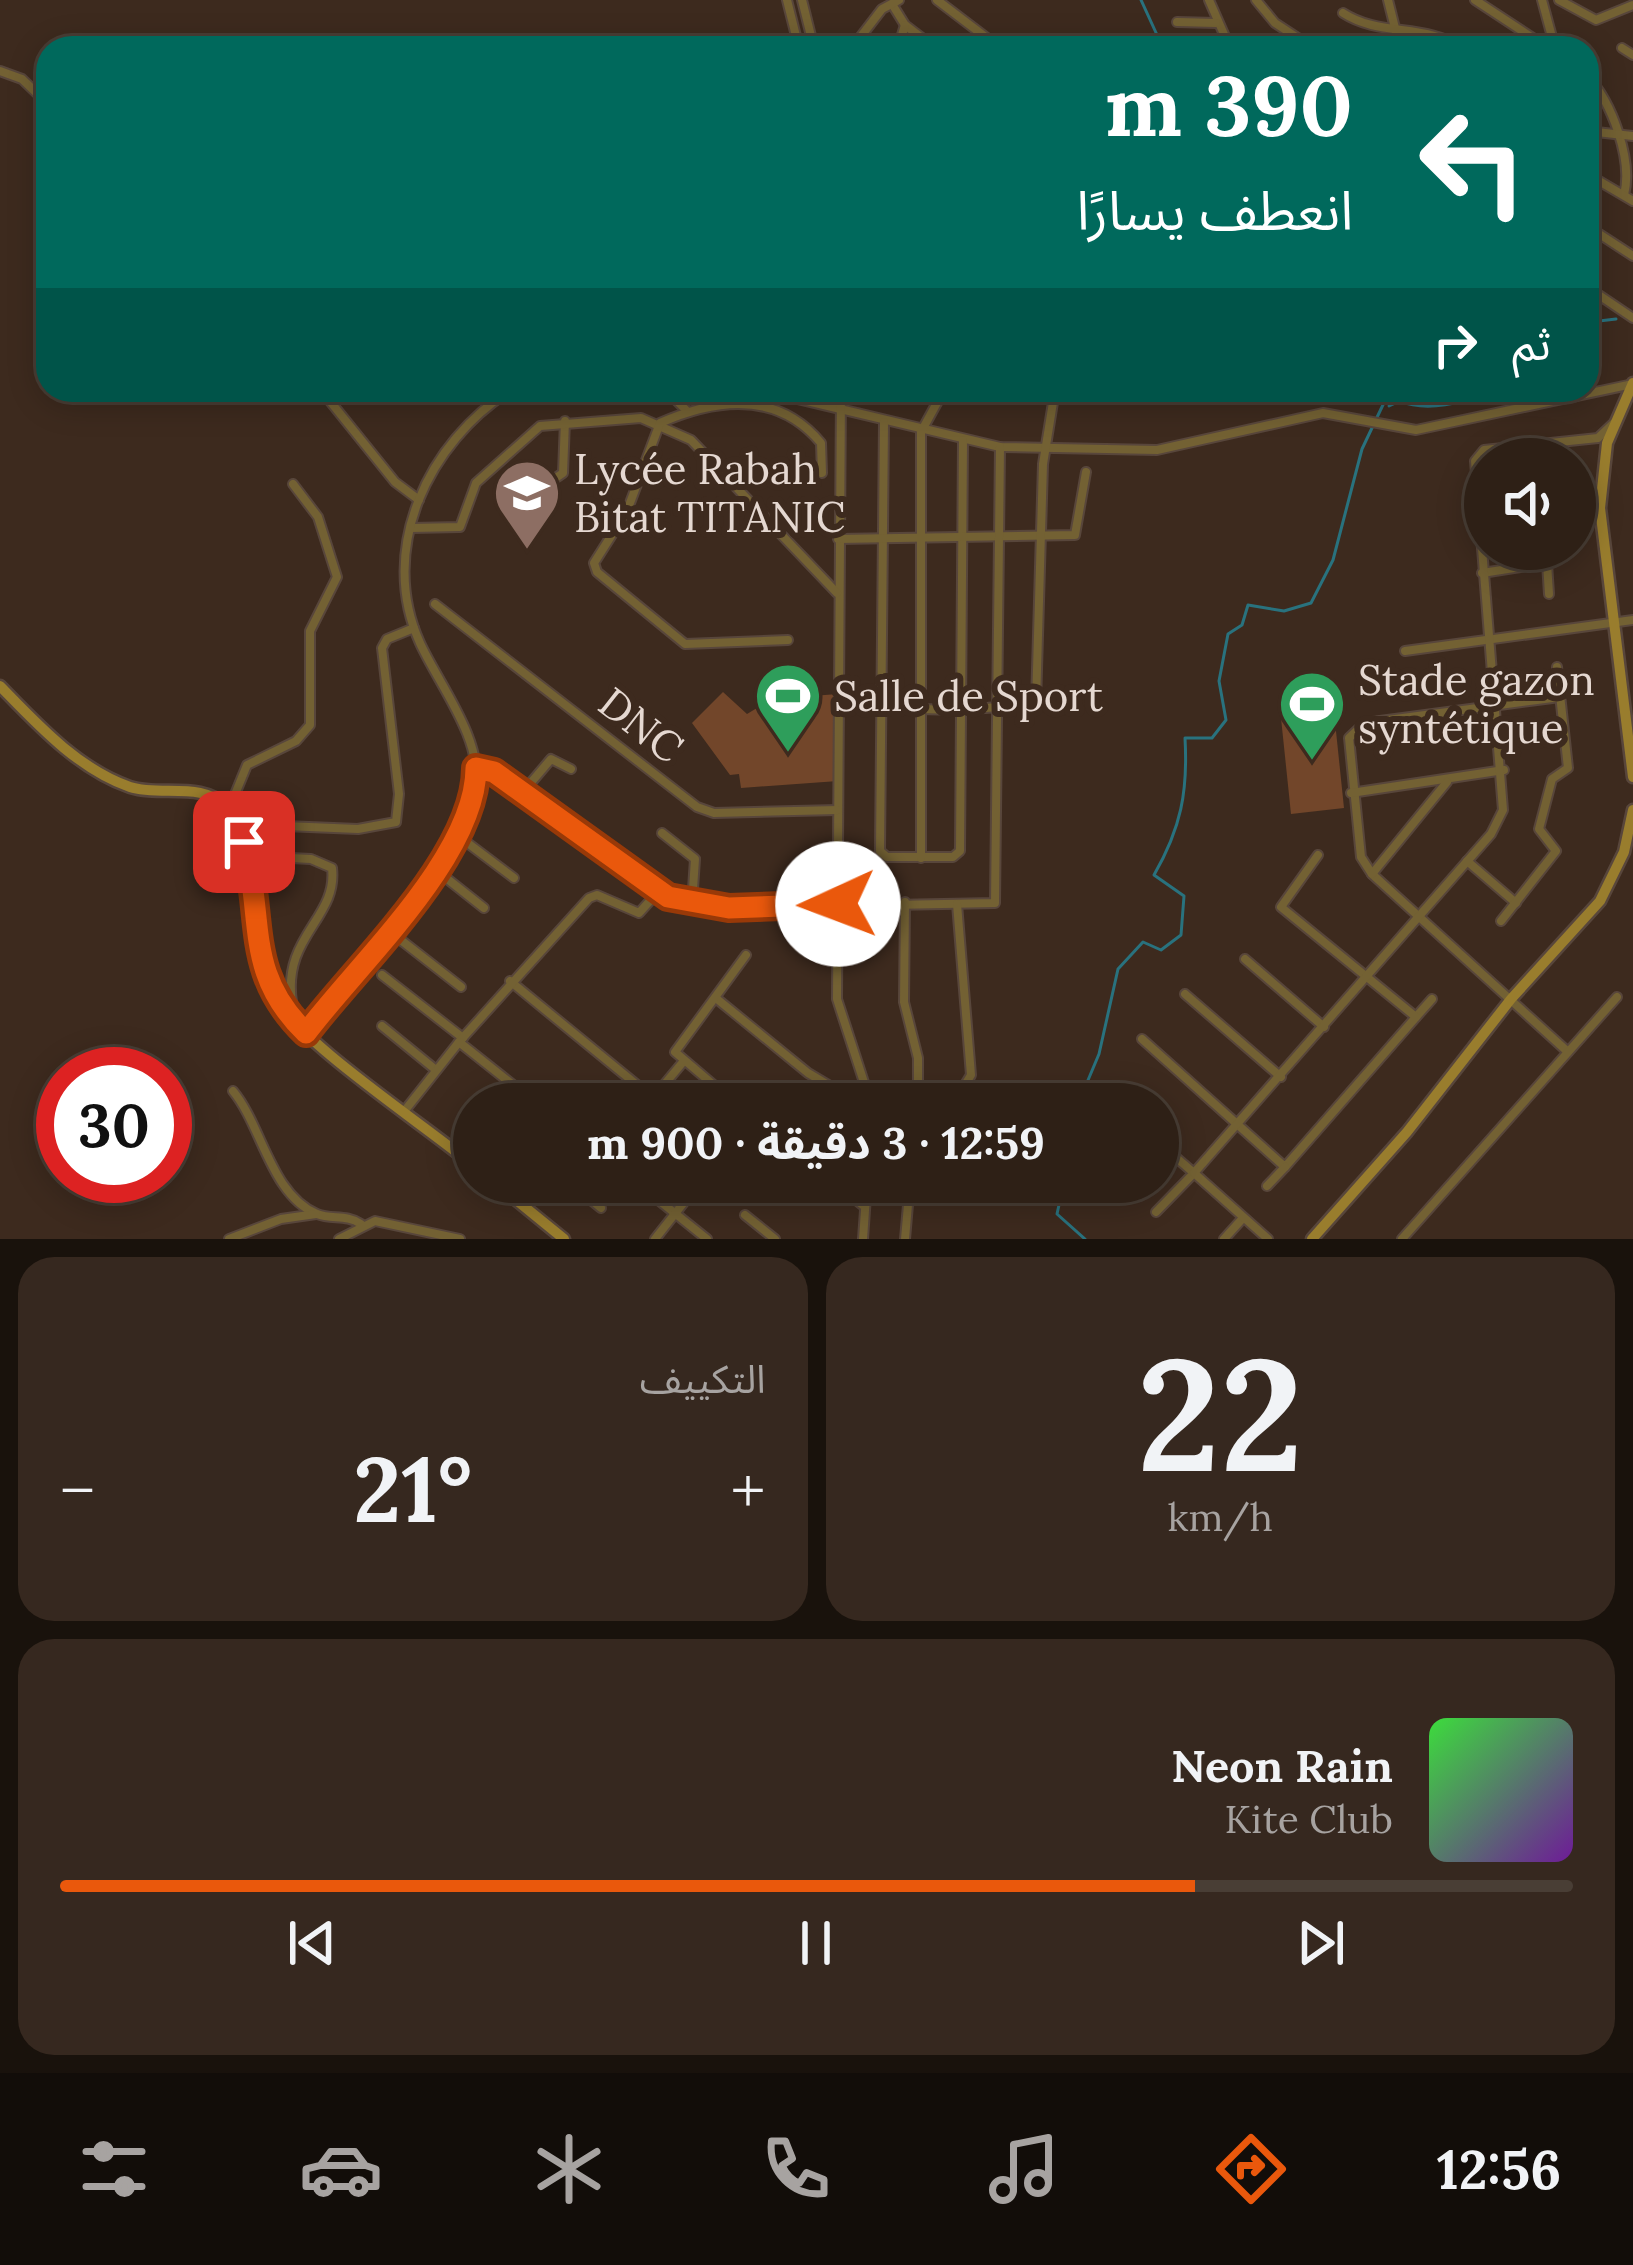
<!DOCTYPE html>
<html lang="ar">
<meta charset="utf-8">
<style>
:root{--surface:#2e2016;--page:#36281f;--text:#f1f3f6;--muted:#a7a3a1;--line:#493e35;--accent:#ea580c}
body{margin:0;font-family:Lora,"Noto Sans Arabic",serif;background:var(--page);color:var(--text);direction:rtl;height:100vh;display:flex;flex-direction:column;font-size:45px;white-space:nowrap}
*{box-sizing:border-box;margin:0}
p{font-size:39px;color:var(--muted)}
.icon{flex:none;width:66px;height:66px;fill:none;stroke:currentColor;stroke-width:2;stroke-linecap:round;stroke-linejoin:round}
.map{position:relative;height:1239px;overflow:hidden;direction:ltr}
.details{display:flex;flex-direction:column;gap:18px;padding:18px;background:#19120c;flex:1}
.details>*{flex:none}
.top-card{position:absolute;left:36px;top:36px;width:1563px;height:366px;border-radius:36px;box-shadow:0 6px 30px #0003,0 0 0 3px var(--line);direction:rtl;background:#00695c;color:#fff;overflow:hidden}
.buttons{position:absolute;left:1464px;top:438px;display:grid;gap:24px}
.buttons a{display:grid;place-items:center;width:132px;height:132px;border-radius:50%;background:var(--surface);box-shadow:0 6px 30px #0003,0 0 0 3px var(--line);font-size:60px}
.speed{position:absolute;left:36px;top:1047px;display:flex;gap:24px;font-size:60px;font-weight:700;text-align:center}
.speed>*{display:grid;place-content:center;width:156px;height:156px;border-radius:50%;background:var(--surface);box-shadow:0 6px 30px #0003,0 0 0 3px var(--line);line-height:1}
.speed .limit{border:18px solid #d22;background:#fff;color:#111}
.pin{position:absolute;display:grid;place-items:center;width:102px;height:102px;color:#fff;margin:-51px;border-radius:24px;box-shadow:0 6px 18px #0006}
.me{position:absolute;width:132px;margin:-66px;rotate:268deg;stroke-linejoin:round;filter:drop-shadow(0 0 9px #0008)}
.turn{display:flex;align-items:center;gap:42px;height:252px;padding:0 48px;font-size:54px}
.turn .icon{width:156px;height:156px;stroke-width:2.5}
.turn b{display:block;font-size:84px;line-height:102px}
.then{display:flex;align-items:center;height:114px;padding:0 48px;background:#0003;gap:24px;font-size:45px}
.big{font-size:90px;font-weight:700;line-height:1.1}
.details .widget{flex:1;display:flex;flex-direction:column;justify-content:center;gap:18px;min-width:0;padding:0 42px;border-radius:36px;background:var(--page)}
.details .dial{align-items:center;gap:0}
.dial b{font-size:156px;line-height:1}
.song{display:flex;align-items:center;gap:36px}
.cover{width:144px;height:144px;border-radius:18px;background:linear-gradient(135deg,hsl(120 70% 55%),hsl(280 70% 35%))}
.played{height:12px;border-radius:6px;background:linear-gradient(90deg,var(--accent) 75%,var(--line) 75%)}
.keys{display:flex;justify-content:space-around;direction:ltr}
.heat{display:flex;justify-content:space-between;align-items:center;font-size:66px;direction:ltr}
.details .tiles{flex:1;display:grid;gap:18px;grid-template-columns:1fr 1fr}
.widget:last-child{grid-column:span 2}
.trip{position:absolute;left:453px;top:1083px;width:726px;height:120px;border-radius:60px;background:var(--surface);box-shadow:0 6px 30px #0003,0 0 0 3px var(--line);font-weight:700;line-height:120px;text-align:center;direction:rtl}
.menu{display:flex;height:192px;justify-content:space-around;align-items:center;background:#120d09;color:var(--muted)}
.menu .icon{width:84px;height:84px}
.menu .active{color:var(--accent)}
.menu b{font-size:54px;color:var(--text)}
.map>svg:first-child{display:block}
.green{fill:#72462a}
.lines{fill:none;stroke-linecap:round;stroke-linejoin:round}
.stream{stroke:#29727e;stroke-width:3}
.street-casing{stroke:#58463b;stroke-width:12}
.secondary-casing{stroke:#58463b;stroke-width:15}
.street{stroke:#736133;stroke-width:8}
.secondary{stroke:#997d2d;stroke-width:10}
.route-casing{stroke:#983908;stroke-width:30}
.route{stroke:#ea580c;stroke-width:21}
.labels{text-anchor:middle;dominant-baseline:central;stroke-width:12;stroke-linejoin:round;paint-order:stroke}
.poi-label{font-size:42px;fill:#e5d8d1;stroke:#3d2a1e;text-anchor:start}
.street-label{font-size:42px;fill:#e5d8d1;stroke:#3d2a1e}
</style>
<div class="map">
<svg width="1633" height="1239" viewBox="0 0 1633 1239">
<rect width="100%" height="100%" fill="#3d2a1e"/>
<g class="green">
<polygon points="723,692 747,714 772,699 838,694 838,781 741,788 739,774 730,775 692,723"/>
<polygon points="1334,712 1344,808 1291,814 1281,718"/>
</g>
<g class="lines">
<g class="stream">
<polyline points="1141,0 1163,48"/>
<polyline points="1587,356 1595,357 1591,340 1599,321 1616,319"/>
<polyline points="1551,390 1554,390"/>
<path d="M 1389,406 L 1400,401 C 1425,412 1466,404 1488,390"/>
<path d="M 1078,1104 L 1099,1054 L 1118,969 L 1143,942 L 1161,950 L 1181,935 L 1184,896 L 1154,875 C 1181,828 1188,792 1185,738 L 1212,738 L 1226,720 L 1219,681 L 1228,634 L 1242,625 L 1248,605 L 1284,611 L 1311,603 L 1333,560 L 1362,449 L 1390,390"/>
<polyline points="1064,1182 1057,1214 1085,1239"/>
</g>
<g class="street-casing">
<g id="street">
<polyline points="787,0 799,48"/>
<polyline points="802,0 814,48"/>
<polyline points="937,0 1000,48"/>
<polyline points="1209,0 1230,48"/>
<polyline points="1256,0 1275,23 1313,48"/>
<polyline points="1388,0 1400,48"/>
<polyline points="1475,0 1548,48"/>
<polyline points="1542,0 1555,48"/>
<polyline points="1559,0 1596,20 1633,5"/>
<polyline points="892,4 905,25 935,48"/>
<path d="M 1343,13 C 1380,37 1424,23 1462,48"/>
<polyline points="1177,22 1216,23"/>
<polyline points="852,48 882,9 899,0"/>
<polyline points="898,48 905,25"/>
<polyline points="1622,48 1633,55"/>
<polyline points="0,71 22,79 48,104"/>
<path d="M 1587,76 C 1612,102 1633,160 1624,195"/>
<polyline points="1587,131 1633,136"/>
<polyline points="1587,174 1633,201"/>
<polyline points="1587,226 1633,256"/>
<polyline points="1587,287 1633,318"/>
<polyline points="321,390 395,482 419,500"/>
<polyline points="666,390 688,412"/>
<polyline points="760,390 1000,447 1157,450 1323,413 1416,430 1633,384"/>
<polyline points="841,390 837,999 871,1104"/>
<polyline points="884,422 880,851 887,857 953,857 960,851 963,440"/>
<polyline points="544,503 544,486 563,473 565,421"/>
<polyline points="411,528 460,527 476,483 540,426 641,418 691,440 837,593"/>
<polyline points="838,539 1075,535 1086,472"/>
<polyline points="1547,563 1549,594"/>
<polyline points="1482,573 1547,563 1545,549"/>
<polyline points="435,604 697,807 714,813 838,810"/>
<path d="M 788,640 L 685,644 L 597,572 L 594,563 L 627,511 L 660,423 C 717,398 778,391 821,443 L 822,473"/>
<polyline points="1405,651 1633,620"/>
<polyline points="1560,697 1365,723 1349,738 1361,857 1372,874 1568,1052"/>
<polyline points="839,707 959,710 1036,704 1043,464 1055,390"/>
<path d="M 476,768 L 494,772 C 567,824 636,901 729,908 L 995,903 L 1000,447"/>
<polyline points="523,792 551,759 571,769"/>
<polyline points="1351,793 1504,770"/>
<polyline points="229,809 247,765 296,741 310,725 310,631 337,577 318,517 293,484"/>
<polyline points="238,824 358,829 396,822 399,794 382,648 387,639 414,628"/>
<polyline points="662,833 695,859 692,904"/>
<polyline points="457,835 514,878"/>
<path d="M 249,856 L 311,859 L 332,868 C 338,918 282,936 292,1002 L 284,1011"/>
<polyline points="921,858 921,432 944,390"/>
<polyline points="1467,861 1516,903"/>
<polyline points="436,870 484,908"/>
<polyline points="1372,874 1447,782"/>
<polyline points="905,902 904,1002 918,1058 918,1104"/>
<polyline points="1501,921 1556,851 1539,829 1552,779 1568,768 1557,667"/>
<polyline points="388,930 461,987"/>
<polyline points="1245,959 1324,1027"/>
<polyline points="382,975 463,1038"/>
<polyline points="510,981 653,1098"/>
<polyline points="1185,994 1281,1077"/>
<polyline points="717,999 808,1073 860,1104"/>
<polyline points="1416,1017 1432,999"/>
<polyline points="382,1026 436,1070"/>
<path d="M 306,1033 C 359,964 459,873 475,786 C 484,741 438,683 420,643 C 377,549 429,441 511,390"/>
<polyline points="1142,1039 1285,1167 1416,1017 1281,907 1318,855"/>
<polyline points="459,1042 589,898 597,895 639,913 658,892"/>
<polyline points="920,1089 963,1088 971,1075 957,904"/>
<path d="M 233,1091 C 262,1126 271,1195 317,1214 C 332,1220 346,1214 361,1224"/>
<polyline points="476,1103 477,1104"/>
<polyline points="648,1104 683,1062"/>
<polyline points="736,1104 675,1052 746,955"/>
<polyline points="406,1109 459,1042 537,1104"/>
<polyline points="569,1182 601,1208"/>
<polyline points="636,1182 707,1239"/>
<polyline points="834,1182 865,1207"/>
<polyline points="1267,1186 1285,1167"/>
<polyline points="908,1193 978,1193"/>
<polyline points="1156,1212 1194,1173 1158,1142"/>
<polyline points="745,1215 775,1239"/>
<polyline points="229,1239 281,1219 316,1214"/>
<polyline points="339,1239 375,1221 460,1239"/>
<polyline points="655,1239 700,1182"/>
<polyline points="863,1239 867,1182"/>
<polyline points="905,1239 910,1182"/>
<polyline points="1224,1239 1243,1218"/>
<polyline points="1268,1239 1194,1173 1491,834 1503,810 1475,461 1484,450 1598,438 1614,423"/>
<polyline points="1402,1239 1617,997"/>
</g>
</g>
<g class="secondary-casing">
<g id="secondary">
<polyline points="1633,383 1607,443 1600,508 1633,777"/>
<path d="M 0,686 C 37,724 78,769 130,787 C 161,797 202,781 227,807 C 273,854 242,938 271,993 C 298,1042 425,1125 474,1166"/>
<polyline points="494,1182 564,1239"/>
<polyline points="1312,1239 1407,1132 1511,999 1600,901 1624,852 1633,810"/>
</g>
</g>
<use href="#street" class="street"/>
<use href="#secondary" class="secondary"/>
</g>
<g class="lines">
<g class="route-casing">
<path id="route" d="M 244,842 C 265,918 243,972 306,1033 C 357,965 476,856 476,768 L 494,772 L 668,897 L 729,908 L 838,904"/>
</g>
<use href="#route" class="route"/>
</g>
<defs>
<g id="university-pin" transform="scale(3.45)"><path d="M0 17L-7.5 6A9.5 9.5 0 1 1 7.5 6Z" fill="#8d6e63" stroke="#3d2a1e"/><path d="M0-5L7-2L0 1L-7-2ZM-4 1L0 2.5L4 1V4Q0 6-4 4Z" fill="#fff"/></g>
<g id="stadium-pin" transform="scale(3.45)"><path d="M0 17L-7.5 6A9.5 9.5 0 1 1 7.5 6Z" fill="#2e9e5b" stroke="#3d2a1e"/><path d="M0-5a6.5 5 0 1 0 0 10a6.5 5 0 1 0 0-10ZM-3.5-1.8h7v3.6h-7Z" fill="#fff"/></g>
</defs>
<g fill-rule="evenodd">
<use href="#university-pin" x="527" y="493"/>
<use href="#stadium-pin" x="788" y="696"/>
<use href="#stadium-pin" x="1312" y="704"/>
</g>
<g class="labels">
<g class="poi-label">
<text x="574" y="469">Lycée Rabah<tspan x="574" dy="48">Bitat TITANIC</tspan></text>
<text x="1358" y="680">Stade gazon<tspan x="1358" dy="48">syntétique</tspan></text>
<text x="834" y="696">Salle de Sport</text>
</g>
<g class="street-label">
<text transform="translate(641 725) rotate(38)">DNC</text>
</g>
</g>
</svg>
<div class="buttons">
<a><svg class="icon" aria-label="sound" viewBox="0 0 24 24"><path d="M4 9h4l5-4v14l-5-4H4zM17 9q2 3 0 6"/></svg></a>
</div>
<div class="speed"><div class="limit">30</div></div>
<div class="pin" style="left:244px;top:842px;background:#d93025"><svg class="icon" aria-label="arrive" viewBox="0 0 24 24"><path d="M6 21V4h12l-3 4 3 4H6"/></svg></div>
<svg class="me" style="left:838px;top:904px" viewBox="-20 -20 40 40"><circle r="19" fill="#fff"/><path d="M0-13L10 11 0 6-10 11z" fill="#ea580c"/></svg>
<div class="trip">12:59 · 3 دقيقة · 900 m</div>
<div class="top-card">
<div class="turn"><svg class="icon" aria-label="left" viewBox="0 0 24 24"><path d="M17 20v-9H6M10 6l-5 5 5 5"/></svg><div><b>390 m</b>انعطف يسارًا</div></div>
<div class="then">ثم<svg class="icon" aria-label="right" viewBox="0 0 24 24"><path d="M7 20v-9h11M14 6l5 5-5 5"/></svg></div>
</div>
</div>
<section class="details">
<div class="tiles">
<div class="widget dial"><b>22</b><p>km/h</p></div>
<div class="widget"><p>التكييف</p>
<div class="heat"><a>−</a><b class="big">21°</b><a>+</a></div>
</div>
<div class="widget">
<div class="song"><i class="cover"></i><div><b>Neon Rain</b><p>Kite Club</p></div></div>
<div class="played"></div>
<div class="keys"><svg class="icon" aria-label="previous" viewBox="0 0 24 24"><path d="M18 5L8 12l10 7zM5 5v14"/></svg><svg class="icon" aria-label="pause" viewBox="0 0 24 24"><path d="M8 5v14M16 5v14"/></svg><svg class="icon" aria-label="next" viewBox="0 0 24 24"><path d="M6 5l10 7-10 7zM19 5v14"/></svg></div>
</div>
</div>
</section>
<nav class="menu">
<b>12:56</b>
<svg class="icon active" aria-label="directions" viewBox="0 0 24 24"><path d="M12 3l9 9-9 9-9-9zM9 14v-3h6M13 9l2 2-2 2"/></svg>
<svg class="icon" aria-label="music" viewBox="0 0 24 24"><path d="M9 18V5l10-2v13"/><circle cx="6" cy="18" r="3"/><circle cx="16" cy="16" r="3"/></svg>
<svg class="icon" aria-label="phone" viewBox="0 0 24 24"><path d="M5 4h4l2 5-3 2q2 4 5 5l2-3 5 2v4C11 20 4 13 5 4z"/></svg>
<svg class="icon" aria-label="climate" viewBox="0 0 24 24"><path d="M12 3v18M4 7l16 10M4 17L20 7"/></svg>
<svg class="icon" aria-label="car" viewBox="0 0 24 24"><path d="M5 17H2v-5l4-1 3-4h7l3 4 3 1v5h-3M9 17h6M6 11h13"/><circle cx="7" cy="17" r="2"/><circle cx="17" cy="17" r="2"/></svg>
<svg class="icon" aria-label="filters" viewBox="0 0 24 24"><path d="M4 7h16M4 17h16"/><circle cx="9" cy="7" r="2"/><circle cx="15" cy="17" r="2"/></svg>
</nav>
